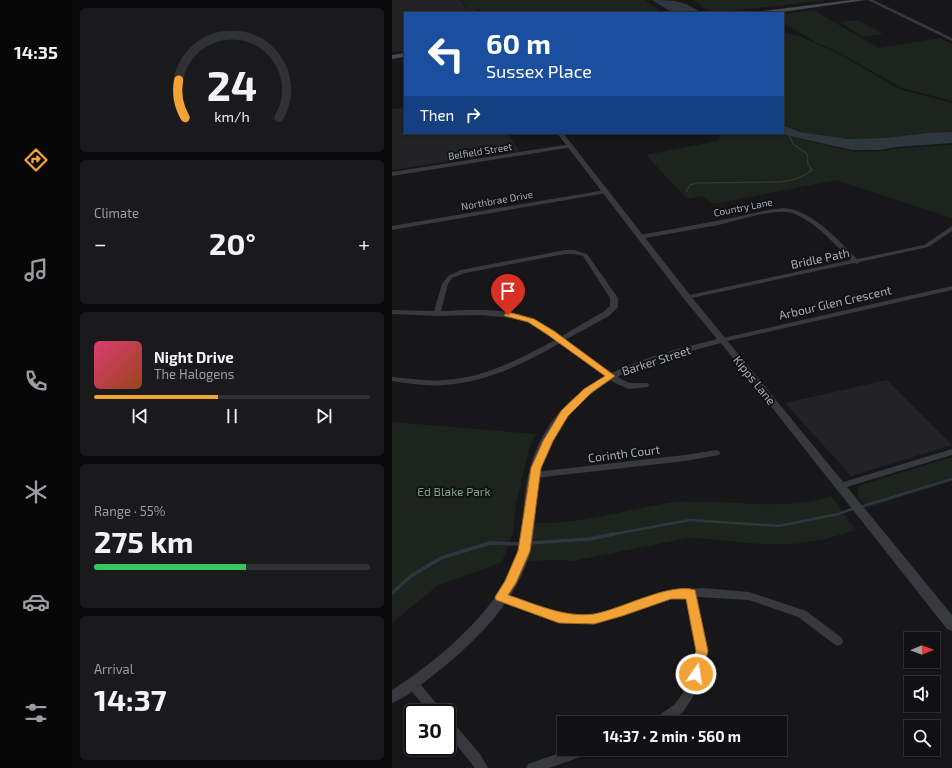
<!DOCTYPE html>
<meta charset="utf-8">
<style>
:root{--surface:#111113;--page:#1a1a1c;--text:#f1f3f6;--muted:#9c9da0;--line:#303133;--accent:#f3a235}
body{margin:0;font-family:"Exo 2",sans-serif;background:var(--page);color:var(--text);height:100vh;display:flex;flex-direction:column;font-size:15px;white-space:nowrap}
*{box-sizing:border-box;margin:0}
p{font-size:13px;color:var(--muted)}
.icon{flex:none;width:22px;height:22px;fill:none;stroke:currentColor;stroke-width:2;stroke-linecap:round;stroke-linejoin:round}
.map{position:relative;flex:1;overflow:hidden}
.sheet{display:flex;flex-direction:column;gap:8px;padding:8px;background:#09090a;width:320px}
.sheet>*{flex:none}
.guide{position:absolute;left:12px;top:12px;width:380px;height:122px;border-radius:0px;box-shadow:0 2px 6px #0003,0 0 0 1px var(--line);background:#1a4fa0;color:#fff;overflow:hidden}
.needle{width:26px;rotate:89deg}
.tools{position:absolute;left:512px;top:632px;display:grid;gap:8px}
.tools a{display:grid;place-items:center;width:36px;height:36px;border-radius:0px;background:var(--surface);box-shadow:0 2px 6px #0003,0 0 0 1px var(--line);font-size:20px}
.speed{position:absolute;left:12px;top:704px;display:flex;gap:8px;font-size:20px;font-weight:700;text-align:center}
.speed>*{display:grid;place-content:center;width:52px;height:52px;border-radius:50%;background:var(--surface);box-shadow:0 2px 6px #0003,0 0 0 1px var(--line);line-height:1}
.speed .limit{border:2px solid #111;border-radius:6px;background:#fff;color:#111}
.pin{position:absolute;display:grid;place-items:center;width:34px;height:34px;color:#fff;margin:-41px -17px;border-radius:50% 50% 50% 0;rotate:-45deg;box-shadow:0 0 4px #0007}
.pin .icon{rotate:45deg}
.me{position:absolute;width:44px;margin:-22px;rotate:13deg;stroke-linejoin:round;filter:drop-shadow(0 0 3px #0008)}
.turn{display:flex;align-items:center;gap:14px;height:84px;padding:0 16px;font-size:18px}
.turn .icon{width:52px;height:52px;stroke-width:2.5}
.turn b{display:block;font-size:28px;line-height:34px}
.then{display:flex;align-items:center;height:38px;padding:0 16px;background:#0003;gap:8px;font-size:15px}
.big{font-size:30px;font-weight:700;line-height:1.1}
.sheet .tile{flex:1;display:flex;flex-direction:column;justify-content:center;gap:6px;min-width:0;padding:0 14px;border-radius:6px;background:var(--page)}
.sheet .dial{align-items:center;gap:0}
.dial svg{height:104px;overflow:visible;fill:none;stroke:var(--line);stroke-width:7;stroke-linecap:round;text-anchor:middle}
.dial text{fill:var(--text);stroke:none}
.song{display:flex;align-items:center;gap:12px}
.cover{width:48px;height:48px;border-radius:6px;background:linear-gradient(135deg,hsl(340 70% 55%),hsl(20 70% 35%))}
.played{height:4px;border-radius:2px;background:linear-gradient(90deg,var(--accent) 45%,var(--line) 45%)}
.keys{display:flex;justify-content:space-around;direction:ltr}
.heat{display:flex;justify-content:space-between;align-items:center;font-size:22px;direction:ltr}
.charge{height:6px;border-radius:3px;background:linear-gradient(90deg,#34c759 55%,var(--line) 0)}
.trip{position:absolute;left:165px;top:716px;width:230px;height:40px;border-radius:0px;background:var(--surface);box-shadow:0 2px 6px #0003,0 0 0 1px var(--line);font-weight:700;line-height:40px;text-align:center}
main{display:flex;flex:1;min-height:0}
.tab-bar{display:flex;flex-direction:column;width:72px;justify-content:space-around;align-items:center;background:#070708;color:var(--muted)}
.tab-bar .icon{width:28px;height:28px}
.tab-bar .on{color:var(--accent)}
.tab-bar b{font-size:18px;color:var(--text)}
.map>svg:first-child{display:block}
.built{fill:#232326}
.green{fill:#1d241d}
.water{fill:#2d373d}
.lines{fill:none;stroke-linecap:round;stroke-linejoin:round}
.stream-far2{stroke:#2d373d;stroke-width:1.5}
.stream-far1{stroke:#2d373d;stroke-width:2.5}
.stream{stroke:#2d373d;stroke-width:3.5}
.minor{fill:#38393e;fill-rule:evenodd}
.tertiary{fill:#38393e;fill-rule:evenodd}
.secondary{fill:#46484e;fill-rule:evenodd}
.route{fill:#f3a235;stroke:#9e6922}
.labels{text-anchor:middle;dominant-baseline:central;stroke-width:4;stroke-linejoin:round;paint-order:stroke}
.far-street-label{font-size:10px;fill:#a9afb9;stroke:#121214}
.street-label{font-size:12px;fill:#a9afb9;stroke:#121214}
.park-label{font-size:12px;fill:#81a480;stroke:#121214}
</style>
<main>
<nav class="tab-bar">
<b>14:35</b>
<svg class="icon on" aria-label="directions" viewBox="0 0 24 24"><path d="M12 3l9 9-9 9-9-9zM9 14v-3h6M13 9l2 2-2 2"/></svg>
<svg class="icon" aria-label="music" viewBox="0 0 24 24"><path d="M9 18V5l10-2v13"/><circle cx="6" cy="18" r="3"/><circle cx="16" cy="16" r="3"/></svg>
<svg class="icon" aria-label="phone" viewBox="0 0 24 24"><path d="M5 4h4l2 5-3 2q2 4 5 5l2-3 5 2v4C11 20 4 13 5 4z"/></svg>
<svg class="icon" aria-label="climate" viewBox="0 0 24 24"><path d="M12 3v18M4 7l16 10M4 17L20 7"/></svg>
<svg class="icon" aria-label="car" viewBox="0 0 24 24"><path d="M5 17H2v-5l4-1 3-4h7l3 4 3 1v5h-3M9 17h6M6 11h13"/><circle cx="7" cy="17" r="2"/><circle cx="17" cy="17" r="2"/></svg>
<svg class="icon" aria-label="filters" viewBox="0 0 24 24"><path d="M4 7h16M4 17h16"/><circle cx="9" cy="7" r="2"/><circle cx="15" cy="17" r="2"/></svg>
</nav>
<section class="sheet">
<div class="tile dial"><svg viewBox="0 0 100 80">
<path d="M14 69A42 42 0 1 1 86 69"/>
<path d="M14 69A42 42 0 0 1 9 40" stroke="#f3a235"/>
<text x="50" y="56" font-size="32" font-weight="700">24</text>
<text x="50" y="72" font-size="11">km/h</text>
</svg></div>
<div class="tile"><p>Climate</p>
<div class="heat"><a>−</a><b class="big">20°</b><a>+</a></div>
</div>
<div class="tile">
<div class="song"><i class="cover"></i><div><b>Night Drive</b><p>The Halogens</p></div></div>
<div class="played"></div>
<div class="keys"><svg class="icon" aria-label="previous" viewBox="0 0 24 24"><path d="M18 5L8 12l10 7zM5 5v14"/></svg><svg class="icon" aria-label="pause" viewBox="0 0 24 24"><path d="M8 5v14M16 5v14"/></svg><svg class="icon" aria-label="next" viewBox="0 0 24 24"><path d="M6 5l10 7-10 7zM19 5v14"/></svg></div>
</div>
<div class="tile"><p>Range · 55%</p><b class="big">275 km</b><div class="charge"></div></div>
<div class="tile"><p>Arrival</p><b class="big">14:37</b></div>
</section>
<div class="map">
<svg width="560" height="768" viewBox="0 0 560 768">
<rect width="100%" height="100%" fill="#171719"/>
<g class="built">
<polygon points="0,0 68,0 75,10 83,9 90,13 13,13 13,51 0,52"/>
<polygon points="13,108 13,133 115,133 127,151 0,170 0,109"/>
<polygon points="495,380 560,445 459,476 393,403"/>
</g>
<g class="green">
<polygon points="69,0 253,0 271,13 93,13 86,9 76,10"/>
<polygon points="301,0 437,0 320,13"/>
<polygon points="421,10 487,48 548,38 560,44 560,101 510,88 442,50 425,43 391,23 391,14"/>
<polygon points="466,20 491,34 471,37 447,22"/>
<path d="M 391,33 L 408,36 L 449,55 L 507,89 L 560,103 L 560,133 C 509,137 438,148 391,124 Z"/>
<polygon points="329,133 382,133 463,152 492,151 509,148 560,145 560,218 444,180 322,204 311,196 295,199 254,155 325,141 329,137"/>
<polygon points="0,422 144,434 137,449 124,504 121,533 110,562 45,586 0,623"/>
<polygon points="560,457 560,481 475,508 466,497 465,489 469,485"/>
<path d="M 439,496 L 464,530 L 434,539 L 402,544 L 368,544 L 316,539 L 296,538 L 181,561 L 167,560 L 134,561 L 140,546 L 144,523 C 193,524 235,509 282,502 C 290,501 298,502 306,502 C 351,501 396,511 439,496 Z"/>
</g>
<g class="water">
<path d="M 260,0 C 281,0 292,0 309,13 L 281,13 Z"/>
<polygon points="391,125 408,132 456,139 493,138 537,133 560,132 560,143 505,147 488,150 460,150 384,133 391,133"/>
</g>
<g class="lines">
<path class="stream-far2" d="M 294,192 L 298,185 L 305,183 L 387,182 C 400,181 410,178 420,170 L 416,164 L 415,154 L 401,144 L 397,134"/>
<g class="stream-far1">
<polyline points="468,507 560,479"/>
<polyline points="217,535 298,520 387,526 446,514 463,508"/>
</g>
<g class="stream">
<polyline points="138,543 198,539 222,534"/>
<polyline points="0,593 19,576 49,558 98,543 129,544"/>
</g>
<g class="minor">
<polygon points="476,0 481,0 560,38 560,41"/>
<polygon points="179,144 181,145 181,147 0,176 0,172"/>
<polygon points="213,190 216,192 215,193 0,230 0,226"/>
<path d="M 392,208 C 420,210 446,240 465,259 L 532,245 L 560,226 L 560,231 L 536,247 L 468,262 L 465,264 L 462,263 L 295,299 L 291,297 L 293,296 L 459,260 C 442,244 425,223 403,214 C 386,206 345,221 326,225 C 300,230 274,234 248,239 L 245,237 L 248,235 L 335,219 L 376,210 Z"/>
<path d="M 173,250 L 182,250 L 195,254 L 226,298 L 226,307 L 217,316 L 173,340 L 229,379 L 238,383 L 256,383 L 257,385 L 256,387 L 237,389 L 223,383 L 168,343 C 132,364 94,382 52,385 C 35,387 17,383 0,381 L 0,377 C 17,378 35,382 52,380 C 92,378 128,359 163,340 L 139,323 L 120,318 L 87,315 L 45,316 L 0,314 L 0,310 L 42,311 L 50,284 L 56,276 L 69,270 ZM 173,254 L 182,254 L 191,256 L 218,298 L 218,306 L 211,312 L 168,337 C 160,330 152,324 142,320 C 114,307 80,310 49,311 L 56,284 L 60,278 L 73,273 Z"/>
<polygon points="560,286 560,290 331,342 327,340 331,338"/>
<polygon points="560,449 560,455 448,489 445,488 443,486 445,484"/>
<polygon points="324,450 327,451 328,453 327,455 293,461 143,478 140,477 138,475 140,473 143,472 293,455"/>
<polygon points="312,588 357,592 414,611 450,638 451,641 450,644 446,646 442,644 406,617 357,600 305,597 315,651 308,686 291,712 275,723 260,723 262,719 283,704 297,684 305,651 294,597 279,598 202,623 167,622 105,600 104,597 105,594 109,593 167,614 202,615 279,590"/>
<polygon points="20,678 24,679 49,709 51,713 38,713 16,687 14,683 16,679"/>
<polygon points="55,719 59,720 88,754 96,768 83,768 55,733"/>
<polygon points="179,749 202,749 200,753 157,768 134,768 136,764"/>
</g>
<path class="tertiary" d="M 165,133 L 171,133 L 298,295 L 560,615 L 560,631 L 555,629 L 329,343 C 281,356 228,366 191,401 C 167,423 150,455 146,487 C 143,508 144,530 139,550 C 124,605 78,647 35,680 C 24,689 13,698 0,703 L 0,690 C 43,663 97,617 119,571 C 133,540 129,508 136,476 C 159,380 242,360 325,339 L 292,299 Z"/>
<g class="secondary">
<polygon points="459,0 474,0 383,13 368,13 371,11"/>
<polygon points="13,53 13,57 0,59 0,55"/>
</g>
</g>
<path class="route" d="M 116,312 L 142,319 L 162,331 L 223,376 L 199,393 L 176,416 L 161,441 L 149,468 L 138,551 L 124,583 L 116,595 C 144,604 172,618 202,614 C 230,609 278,582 303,590 L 316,651 L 309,678 L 304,680 L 300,678 L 298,674 L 304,651 L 294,599 L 279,599 L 230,616 L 202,624 L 167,623 L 104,600 L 103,597 L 113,581 L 126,551 L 139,468 L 151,441 L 169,411 L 192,389 L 213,376 L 156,335 L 136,322 L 113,316 L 112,315 Z"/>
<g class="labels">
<g class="far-street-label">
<text transform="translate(88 151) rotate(-9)">Belfield Street</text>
<text transform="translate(105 200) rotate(-10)">Northbrae Drive</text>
<text transform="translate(351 207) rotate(-11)">Country Lane</text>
</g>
<g class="street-label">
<text transform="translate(428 258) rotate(-12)">Bridle Path</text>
<text transform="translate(443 302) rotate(-13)">Arbour Glen Crescent</text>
<text transform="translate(264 360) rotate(-18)">Barker Street</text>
<text transform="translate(363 380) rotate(51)">Kipps Lane</text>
<text transform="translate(232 453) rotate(-7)">Corinth Court</text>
</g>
<g class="park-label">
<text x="62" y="491">Ed Blake Park</text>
</g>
</g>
</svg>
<div class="tools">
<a><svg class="needle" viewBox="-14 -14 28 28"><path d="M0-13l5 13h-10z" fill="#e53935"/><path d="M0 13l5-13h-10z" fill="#9c9da0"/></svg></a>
<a><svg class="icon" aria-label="sound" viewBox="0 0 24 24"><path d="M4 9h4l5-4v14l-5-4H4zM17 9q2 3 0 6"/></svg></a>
<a><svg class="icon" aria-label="search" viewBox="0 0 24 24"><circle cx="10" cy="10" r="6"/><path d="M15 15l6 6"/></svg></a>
</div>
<div class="speed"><div class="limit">30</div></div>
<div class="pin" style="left:116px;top:315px;background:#d93025"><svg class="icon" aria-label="arrive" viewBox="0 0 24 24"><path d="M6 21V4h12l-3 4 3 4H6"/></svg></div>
<svg class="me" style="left:304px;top:674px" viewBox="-20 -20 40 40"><circle r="17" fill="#f3a235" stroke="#fff" stroke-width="3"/><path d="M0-11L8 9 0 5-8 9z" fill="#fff"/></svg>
<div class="trip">14:37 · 2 min · 560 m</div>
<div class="guide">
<div class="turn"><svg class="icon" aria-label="left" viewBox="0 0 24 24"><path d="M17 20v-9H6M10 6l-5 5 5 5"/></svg><div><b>60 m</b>Sussex Place</div></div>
<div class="then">Then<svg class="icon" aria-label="right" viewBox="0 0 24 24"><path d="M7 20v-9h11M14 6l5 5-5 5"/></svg></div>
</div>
</div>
</main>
